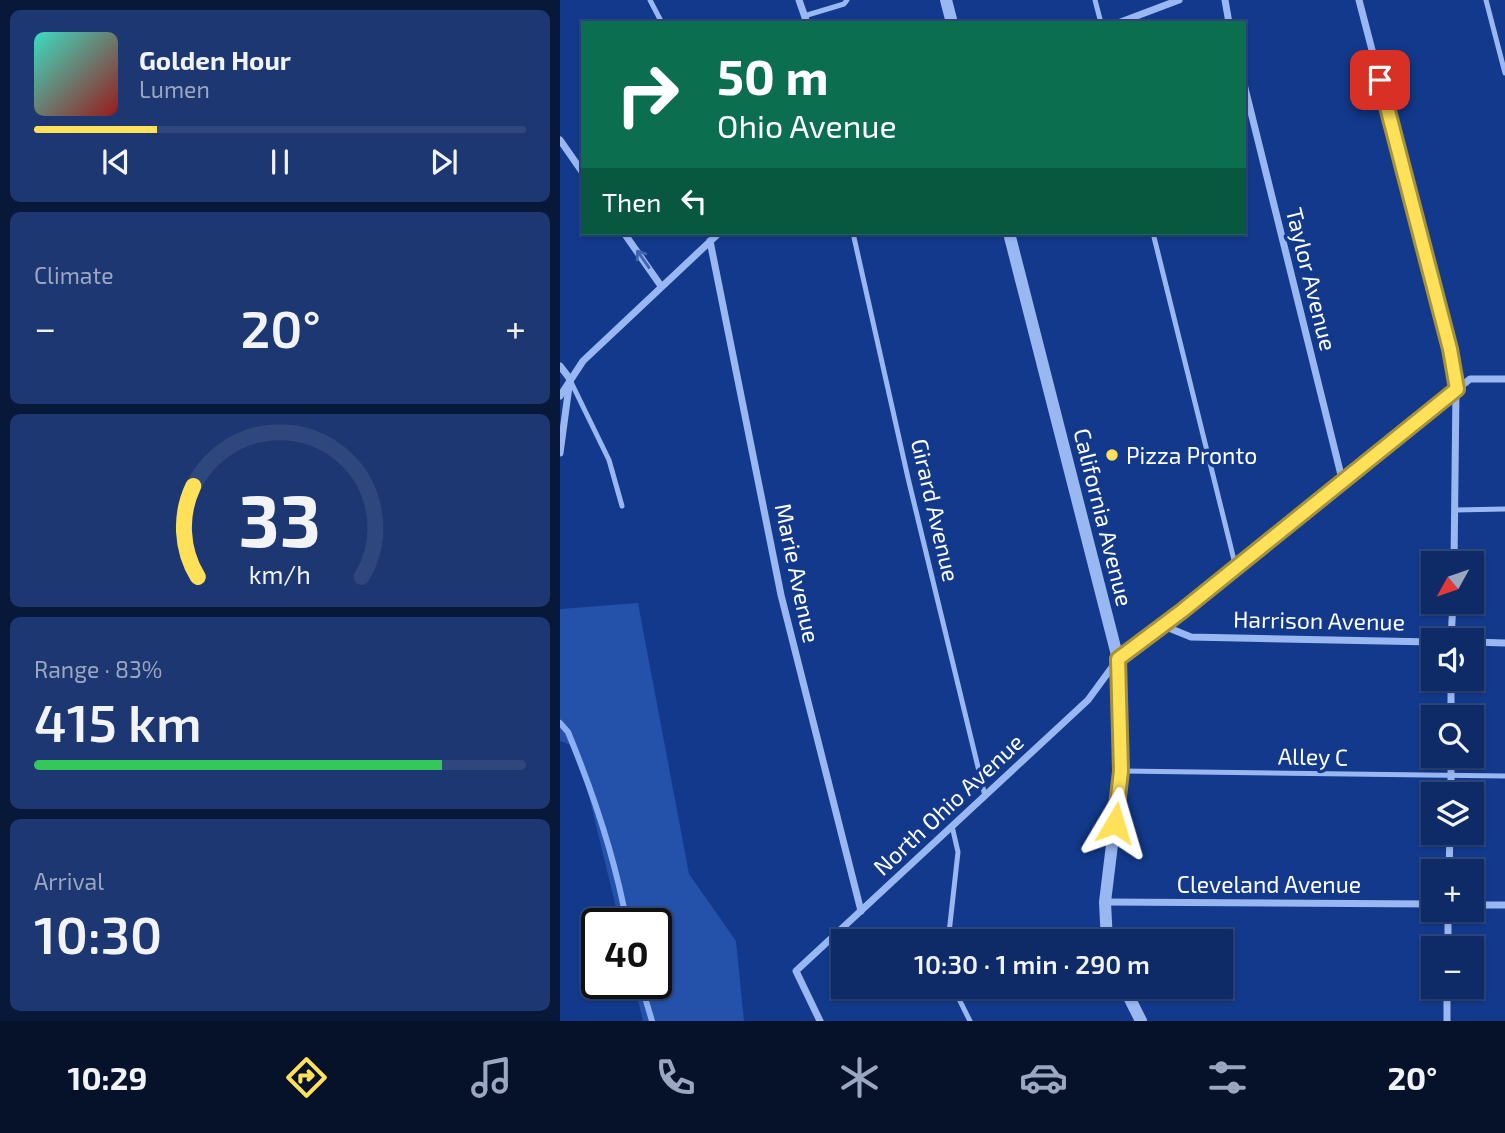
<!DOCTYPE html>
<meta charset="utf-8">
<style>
:root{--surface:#0e2b68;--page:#1c3771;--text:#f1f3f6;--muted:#9ba7c0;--line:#2e477c;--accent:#ffe159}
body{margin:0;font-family:"Exo 2",sans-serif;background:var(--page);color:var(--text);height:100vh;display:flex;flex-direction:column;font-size:26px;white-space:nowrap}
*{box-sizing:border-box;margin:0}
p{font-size:23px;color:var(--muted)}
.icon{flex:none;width:38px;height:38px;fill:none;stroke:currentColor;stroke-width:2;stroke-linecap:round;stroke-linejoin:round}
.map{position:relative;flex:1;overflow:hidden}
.side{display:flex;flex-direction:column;gap:10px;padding:10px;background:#081839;width:560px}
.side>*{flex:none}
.top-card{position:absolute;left:21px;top:21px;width:665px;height:214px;border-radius:0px;box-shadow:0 2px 5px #0004,0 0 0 2px var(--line);background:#0b6e4f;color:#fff;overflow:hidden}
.needle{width:46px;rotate:230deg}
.tools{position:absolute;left:861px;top:551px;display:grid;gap:14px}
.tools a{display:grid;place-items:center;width:63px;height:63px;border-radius:0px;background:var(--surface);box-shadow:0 2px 5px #0004,0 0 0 2px var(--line);font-size:35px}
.speed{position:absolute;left:21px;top:908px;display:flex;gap:14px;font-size:35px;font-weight:700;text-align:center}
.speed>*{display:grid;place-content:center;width:91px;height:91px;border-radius:50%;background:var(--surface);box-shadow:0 2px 5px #0004,0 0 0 2px var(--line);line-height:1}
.speed .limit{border:4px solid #111;border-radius:10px;background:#fff;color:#111}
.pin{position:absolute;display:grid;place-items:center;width:60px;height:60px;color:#fff;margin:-30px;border-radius:14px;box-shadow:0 4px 10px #0006}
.me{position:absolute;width:77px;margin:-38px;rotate:7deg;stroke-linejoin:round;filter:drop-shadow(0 0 5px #0008)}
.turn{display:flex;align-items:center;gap:24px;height:147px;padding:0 21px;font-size:32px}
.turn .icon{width:91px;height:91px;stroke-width:2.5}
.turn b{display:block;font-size:49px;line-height:60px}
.then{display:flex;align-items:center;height:66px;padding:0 21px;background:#0003;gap:14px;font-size:26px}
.big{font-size:52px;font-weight:600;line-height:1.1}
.side .card{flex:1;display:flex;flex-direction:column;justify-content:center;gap:10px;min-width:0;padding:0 24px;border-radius:10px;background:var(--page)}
.side .dial{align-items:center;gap:0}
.dial svg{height:182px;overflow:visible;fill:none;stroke:var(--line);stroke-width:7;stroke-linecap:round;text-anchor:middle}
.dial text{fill:var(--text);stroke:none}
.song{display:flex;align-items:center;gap:21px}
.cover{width:84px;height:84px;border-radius:10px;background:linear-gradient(135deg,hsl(170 70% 55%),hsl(0 70% 35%))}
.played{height:7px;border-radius:4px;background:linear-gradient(90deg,var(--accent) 25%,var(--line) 25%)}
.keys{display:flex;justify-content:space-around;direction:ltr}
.heat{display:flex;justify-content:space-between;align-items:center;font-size:38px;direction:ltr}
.charge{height:10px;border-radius:5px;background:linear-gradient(90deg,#34c759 83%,var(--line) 0)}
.trip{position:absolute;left:271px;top:929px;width:402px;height:70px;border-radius:0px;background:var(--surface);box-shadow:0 2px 5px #0004,0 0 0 2px var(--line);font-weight:600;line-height:70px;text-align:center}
.dock{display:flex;height:112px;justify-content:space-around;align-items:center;background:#06112a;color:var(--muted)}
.dock .icon{width:49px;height:49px}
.dock .active{color:var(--accent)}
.dock b{font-size:32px;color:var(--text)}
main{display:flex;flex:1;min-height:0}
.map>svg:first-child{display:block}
.green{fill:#2451aa}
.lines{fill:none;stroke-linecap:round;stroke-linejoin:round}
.stream{stroke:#8bb0f4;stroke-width:6}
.service{stroke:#99b7f1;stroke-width:5}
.minor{stroke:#99b7f1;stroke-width:7}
.tertiary{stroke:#99b7f1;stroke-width:12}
.oneway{stroke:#4165af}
.route-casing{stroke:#a6923a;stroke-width:18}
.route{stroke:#ffe159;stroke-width:12}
.poi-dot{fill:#ffe159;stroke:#12398b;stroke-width:2.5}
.labels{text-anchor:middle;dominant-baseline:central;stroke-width:7;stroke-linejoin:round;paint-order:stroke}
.street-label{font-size:23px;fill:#fff;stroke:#12398b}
.poi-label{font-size:23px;fill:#fff;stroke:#12398b;text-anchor:start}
</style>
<main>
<section class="side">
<div class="card">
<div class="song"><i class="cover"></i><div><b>Golden Hour</b><p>Lumen</p></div></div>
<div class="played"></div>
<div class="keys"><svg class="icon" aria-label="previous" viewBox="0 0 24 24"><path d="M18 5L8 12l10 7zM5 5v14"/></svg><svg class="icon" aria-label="pause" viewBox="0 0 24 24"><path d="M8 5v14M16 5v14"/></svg><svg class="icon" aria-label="next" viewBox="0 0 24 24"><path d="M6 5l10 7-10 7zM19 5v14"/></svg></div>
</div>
<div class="card"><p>Climate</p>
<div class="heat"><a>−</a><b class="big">20°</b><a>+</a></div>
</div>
<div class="card dial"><svg viewBox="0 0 100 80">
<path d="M14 69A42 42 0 1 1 86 69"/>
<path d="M14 69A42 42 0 0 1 12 29" stroke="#ffe159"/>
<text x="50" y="56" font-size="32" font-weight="700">33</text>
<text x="50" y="72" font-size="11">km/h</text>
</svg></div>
<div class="card"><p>Range · 83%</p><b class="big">415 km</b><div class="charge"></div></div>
<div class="card"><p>Arrival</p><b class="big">10:30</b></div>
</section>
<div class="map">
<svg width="945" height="1021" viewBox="0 0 945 1021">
<rect width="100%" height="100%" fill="#12398b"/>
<polygon class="green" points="78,603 129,874 176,941 184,1021 83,1021 74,984 96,984 96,924 60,924 17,747 0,741 0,609"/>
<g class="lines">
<g class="stream">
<path d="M 0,723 L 8,732 C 34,795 55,857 67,924"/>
<polyline points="81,984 92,1021"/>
</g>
<g class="service">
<polyline points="90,0 102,23"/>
<polyline points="535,0 541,23"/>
<polyline points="926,0 945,73"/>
<polyline points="244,16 284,4 287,0"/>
<polyline points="293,233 348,478 425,796"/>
<polyline points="593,233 676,568"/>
<polyline points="11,382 49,460 62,506"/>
<polyline points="896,510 945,509"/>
<polyline points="563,771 945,776"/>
<polyline points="388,942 398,852 392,826"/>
<polyline points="393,987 410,1021"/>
</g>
<g class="minor">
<polyline points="239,0 247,23"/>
<polyline points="665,0 669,23"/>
<polyline points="799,0 890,349 896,389 894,564"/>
<polyline points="558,23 619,0"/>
<polyline points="684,84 783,483"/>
<polyline points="0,140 23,173"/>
<polyline points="64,233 101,286"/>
<polyline points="150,241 221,595 301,911"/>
<polyline points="0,366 10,379 0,453"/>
<polyline points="0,396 23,361 159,233"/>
<polyline points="604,626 631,637 873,642"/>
<polyline points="891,640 893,602"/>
<polyline points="912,642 945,643"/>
<polyline points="891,679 891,718"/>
<polyline points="891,794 891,756"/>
<polyline points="889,872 890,833"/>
<polyline points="545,902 873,904"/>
<polyline points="912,905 945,905"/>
<polyline points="888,948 888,910"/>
<polyline points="260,1021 236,971 528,700 558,659 604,626 910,379 945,379"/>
<polyline points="887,1021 887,987"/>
</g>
<g class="tertiary">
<polyline points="386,0 392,23"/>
<polyline points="449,233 558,659 561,771 545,902 547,942"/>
<polyline points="564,987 581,1021"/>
</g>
</g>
<defs><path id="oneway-shaft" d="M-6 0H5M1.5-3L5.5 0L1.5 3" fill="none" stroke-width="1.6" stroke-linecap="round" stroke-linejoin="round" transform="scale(1.75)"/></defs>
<use class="oneway" href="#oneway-shaft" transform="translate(83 259) rotate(-125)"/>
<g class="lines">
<g class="route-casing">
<polyline id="route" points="555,823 561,771 558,659 622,611 897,389 890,349 820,80"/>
</g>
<use href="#route" class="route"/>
</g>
<circle class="poi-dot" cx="552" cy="455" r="7"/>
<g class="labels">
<g class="street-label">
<text transform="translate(752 279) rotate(76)">Taylor Avenue</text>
<text transform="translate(376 510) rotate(77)">Girard Avenue</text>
<text transform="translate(544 517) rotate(76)">California Avenue</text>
<text transform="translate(238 573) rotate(78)">Marie Avenue</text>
<text transform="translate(759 620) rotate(1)">Harrison Avenue</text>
<text transform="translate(753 756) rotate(1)">Alley C</text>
<text transform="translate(388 804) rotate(-43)">North Ohio Avenue</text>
<text x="709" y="884">Cleveland Avenue</text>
</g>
<g class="poi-label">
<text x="566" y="455">Pizza Pronto</text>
</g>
</g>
</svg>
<div class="tools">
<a><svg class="needle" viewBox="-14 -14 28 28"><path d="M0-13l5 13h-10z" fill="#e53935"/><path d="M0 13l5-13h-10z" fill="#9ba7c0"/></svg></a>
<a><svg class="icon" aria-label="sound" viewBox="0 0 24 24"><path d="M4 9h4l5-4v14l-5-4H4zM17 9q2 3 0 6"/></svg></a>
<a><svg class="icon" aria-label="search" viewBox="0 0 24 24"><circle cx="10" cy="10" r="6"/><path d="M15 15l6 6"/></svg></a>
<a><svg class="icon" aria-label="layers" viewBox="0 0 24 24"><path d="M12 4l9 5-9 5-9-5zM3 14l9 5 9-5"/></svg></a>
<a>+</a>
<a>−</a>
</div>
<div class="speed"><div class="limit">40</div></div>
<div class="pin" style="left:820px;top:80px;background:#d93025"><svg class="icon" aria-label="arrive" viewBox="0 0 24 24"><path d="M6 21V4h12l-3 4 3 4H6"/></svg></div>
<svg class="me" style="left:555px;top:823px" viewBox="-20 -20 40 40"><path d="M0-17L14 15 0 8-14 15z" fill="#ffe159" stroke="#fff" stroke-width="4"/></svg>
<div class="trip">10:30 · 1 min · 290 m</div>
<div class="top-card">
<div class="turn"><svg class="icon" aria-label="right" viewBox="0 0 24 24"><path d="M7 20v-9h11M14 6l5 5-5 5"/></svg><div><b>50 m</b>Ohio Avenue</div></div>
<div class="then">Then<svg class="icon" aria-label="left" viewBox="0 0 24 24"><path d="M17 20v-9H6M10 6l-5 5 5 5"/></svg></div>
</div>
</div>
</main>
<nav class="dock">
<b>10:29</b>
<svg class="icon active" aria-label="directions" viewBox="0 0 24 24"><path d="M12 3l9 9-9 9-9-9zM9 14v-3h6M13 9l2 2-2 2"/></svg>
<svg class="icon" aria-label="music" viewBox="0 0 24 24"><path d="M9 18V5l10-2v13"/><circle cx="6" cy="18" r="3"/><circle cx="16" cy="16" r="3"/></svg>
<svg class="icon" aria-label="phone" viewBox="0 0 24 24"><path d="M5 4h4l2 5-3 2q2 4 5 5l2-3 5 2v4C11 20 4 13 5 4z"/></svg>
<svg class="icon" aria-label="climate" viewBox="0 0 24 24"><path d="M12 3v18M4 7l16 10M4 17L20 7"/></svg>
<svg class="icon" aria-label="car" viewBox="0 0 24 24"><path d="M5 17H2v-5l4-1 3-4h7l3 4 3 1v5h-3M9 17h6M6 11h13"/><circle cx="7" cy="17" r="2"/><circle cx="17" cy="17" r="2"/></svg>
<svg class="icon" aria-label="filters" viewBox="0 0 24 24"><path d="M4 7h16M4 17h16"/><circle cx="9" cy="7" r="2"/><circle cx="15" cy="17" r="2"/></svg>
<b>20°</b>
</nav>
